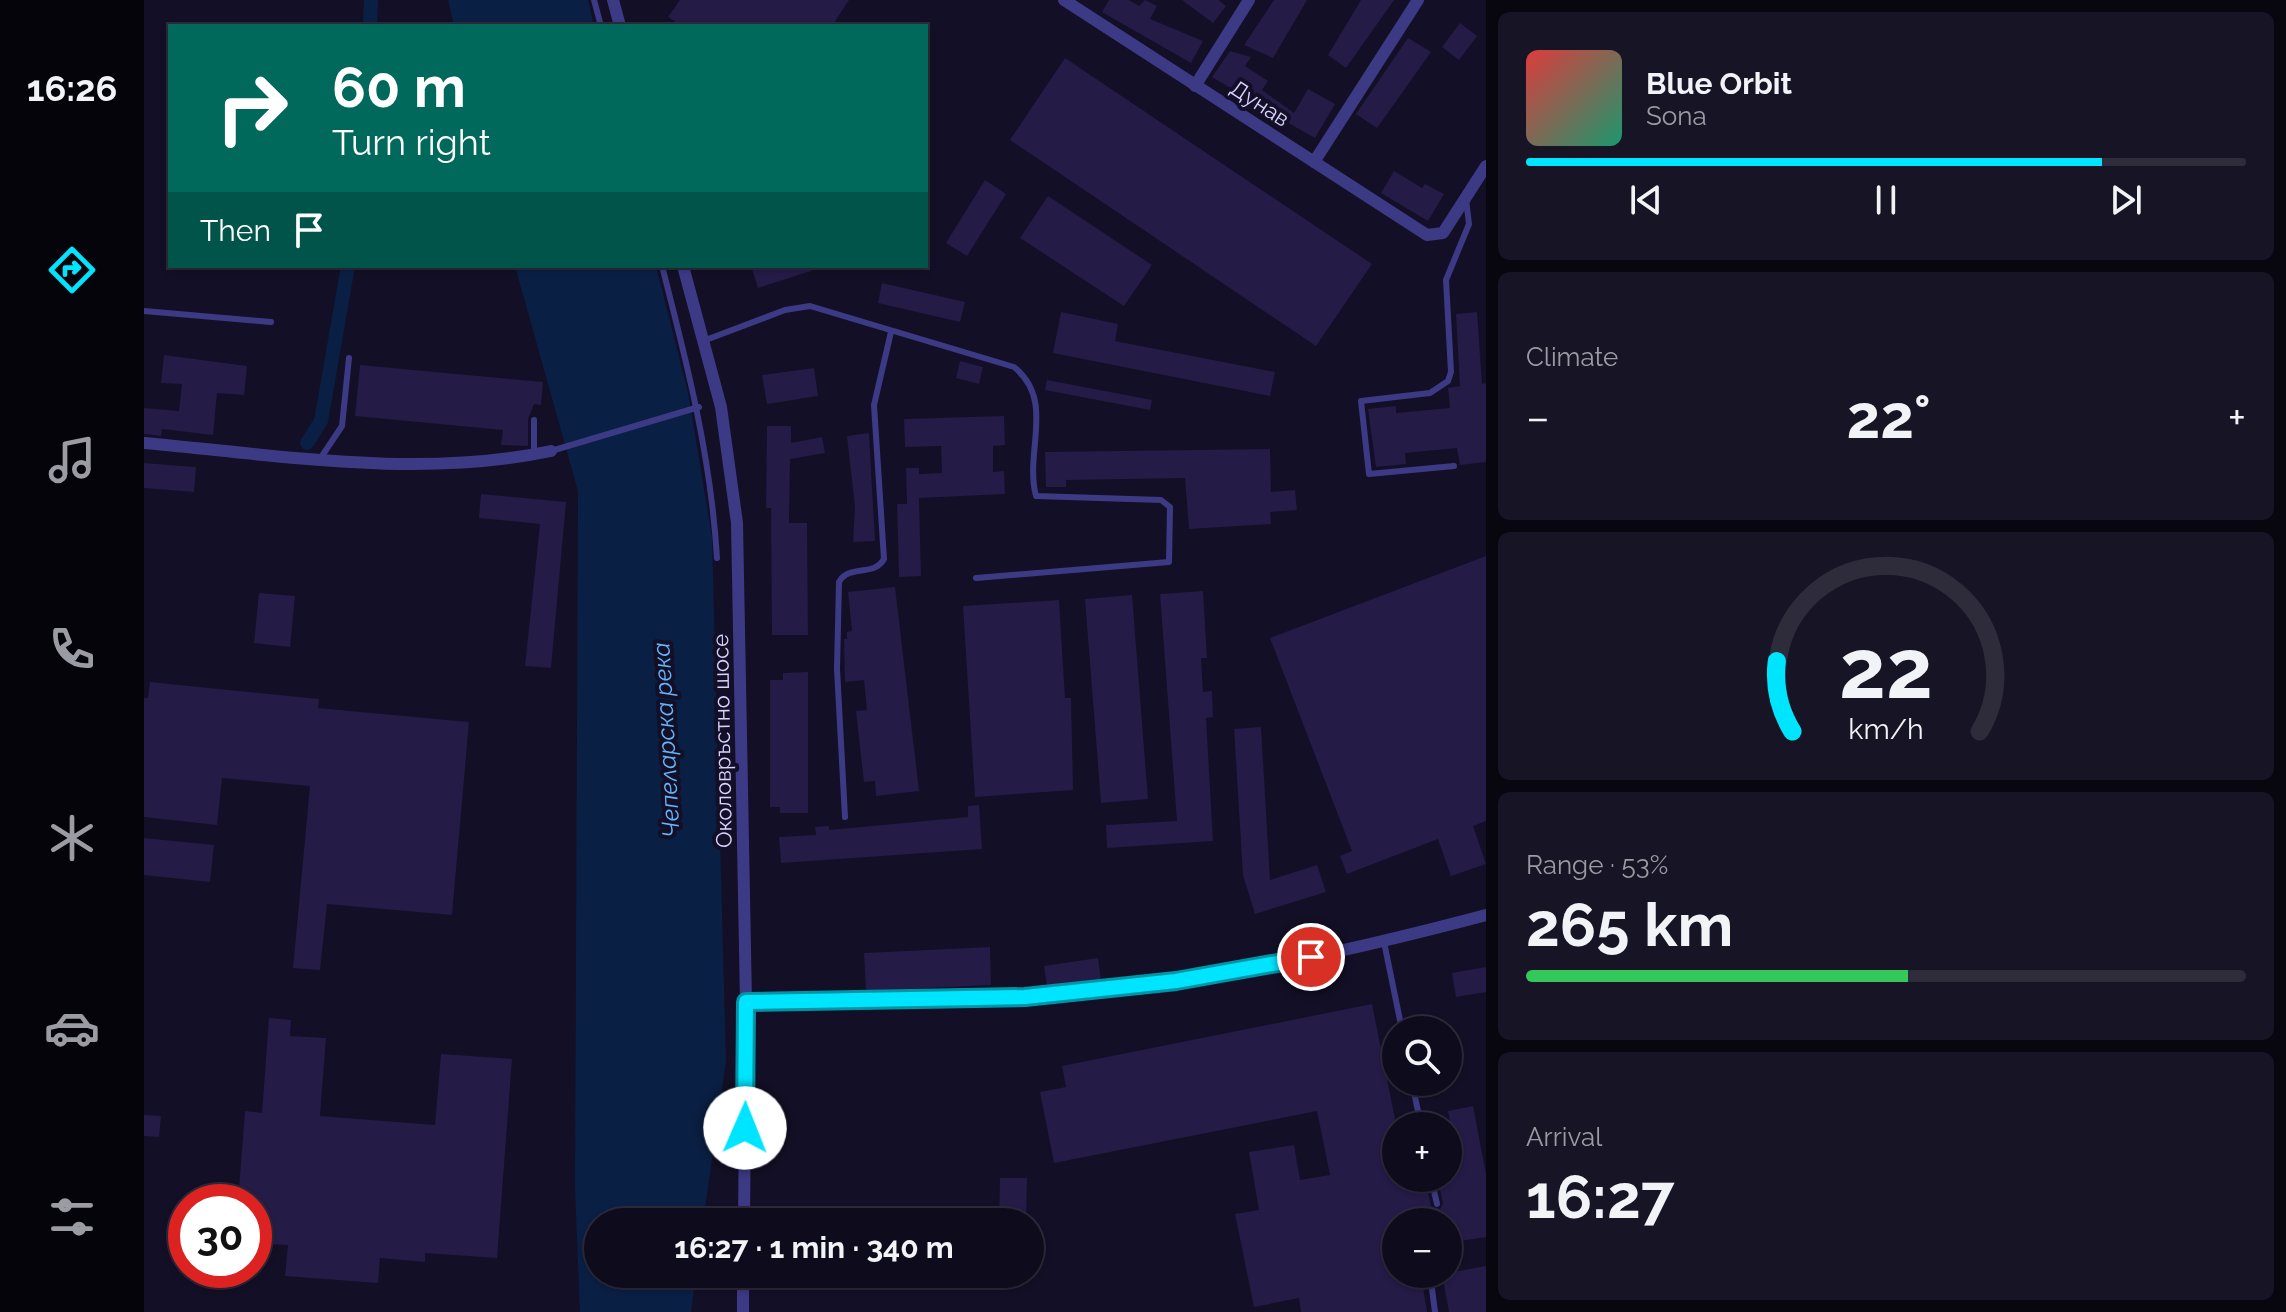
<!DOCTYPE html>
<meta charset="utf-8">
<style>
:root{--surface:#0e0b1c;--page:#171425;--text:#f1f3f6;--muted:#9b9ba3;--line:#2e2b3b;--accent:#00e5ff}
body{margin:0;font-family:Raleway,sans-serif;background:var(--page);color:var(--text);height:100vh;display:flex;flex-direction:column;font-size:30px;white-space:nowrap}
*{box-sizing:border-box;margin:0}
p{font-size:26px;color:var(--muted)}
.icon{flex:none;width:44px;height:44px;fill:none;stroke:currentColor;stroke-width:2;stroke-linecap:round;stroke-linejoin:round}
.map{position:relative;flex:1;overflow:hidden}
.details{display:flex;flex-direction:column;gap:12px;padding:12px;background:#08060f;width:800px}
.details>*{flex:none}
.banner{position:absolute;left:24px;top:24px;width:760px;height:244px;border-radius:0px;box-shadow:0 2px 6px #0004,0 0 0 2px var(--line);background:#00695c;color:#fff;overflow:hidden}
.buttons{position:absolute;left:1238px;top:1016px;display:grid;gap:16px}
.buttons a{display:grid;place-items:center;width:80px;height:80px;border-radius:50%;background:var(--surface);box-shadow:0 2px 6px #0004,0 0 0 2px var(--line);font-size:40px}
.speed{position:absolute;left:24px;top:1184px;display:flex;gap:16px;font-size:40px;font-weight:700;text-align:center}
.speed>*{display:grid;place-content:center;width:104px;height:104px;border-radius:50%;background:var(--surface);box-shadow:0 2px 6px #0004,0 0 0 2px var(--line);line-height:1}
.speed .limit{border:12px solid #d22;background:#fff;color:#111}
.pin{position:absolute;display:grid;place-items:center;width:68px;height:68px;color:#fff;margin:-34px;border:4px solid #fff;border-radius:50%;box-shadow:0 2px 8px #0007}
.me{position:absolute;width:88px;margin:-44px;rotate:1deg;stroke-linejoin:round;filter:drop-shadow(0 0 6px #0008)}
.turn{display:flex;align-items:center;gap:28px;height:168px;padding:0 32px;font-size:36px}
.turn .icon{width:104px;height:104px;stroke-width:2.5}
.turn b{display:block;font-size:56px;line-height:68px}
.then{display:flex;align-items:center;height:76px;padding:0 32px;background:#0003;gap:16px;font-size:30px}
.big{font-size:60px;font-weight:700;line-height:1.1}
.details .card{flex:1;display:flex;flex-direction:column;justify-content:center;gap:12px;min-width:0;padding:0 28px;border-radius:12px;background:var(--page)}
.details .dial{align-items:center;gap:0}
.dial svg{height:208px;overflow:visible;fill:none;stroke:var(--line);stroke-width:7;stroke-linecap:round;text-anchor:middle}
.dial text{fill:var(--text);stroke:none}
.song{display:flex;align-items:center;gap:24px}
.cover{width:96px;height:96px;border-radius:12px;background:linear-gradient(135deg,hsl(0 70% 55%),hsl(160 70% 35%))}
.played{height:8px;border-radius:4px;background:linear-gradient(90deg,var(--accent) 80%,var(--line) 80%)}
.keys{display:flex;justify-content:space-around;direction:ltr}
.heat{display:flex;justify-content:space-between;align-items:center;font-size:44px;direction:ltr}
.charge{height:12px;border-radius:6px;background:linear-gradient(90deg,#34c759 53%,var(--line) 0)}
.trip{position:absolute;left:440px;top:1208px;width:460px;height:80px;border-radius:40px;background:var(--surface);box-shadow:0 2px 6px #0004,0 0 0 2px var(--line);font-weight:700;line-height:80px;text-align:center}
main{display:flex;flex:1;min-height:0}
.tab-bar{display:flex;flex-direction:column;width:144px;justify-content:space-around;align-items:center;background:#06040b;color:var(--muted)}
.tab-bar .icon{width:56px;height:56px}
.tab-bar .active{color:var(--accent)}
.tab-bar b{font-size:36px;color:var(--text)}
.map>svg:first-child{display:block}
.water{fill:#0a1f44}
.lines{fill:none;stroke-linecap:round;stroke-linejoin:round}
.canal{stroke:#0a1f44;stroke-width:14}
.building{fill:#241b47}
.service{stroke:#3d3a85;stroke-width:6}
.minor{stroke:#3d3a85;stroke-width:12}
.route-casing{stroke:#0095a6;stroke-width:20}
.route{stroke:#00e5ff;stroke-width:14}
.labels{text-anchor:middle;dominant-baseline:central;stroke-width:8;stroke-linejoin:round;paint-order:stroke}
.street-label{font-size:22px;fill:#d9d4ff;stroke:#130f26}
.water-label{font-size:24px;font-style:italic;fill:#62b6ff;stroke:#130f26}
</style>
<main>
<nav class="tab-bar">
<b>16:26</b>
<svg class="icon active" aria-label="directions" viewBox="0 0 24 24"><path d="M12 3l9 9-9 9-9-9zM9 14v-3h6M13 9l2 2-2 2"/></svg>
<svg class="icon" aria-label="music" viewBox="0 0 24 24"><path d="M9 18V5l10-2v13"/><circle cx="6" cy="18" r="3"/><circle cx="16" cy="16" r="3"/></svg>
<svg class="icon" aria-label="phone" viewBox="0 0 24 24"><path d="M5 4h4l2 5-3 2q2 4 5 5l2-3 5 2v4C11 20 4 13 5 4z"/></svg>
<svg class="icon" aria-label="climate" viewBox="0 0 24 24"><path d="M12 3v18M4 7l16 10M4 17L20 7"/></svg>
<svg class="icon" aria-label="car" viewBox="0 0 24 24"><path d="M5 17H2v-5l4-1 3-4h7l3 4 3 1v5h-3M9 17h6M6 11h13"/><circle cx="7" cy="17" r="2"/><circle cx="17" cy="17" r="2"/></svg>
<svg class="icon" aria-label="filters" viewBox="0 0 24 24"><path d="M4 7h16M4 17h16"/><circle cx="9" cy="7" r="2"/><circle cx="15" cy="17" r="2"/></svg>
</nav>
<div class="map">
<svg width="1342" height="1312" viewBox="0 0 1342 1312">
<rect width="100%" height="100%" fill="#130f26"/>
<g class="water">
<polygon points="304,0 444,0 450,26 310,26"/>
<polygon points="371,266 512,266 544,392 568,537 582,1061 559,1222 454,1222 454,1274 552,1274 547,1312 436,1312 431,1190 434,491"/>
</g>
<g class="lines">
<g class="canal">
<polyline points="226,26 227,0"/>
<polyline points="163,443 177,421 204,266"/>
</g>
</g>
<g class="building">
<polygon points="536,0 705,0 688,26 538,26 524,17"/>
<polygon points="965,0 985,0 995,6 1001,0 1013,6 1006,19 1059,41 1047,63 958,12"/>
<polygon points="1038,0 1074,0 1082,6 1069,23"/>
<polygon points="1130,0 1163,0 1129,58 1100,45"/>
<polygon points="1217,0 1250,0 1202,68 1184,55"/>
<polygon points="1316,23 1333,36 1315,60 1298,47"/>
<polygon points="1264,38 1287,52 1233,128 1212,114"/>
<polygon points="1086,51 1107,57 1101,66 1124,81 1118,90 1150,113 1164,89 1191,104 1171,138 1139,120 1134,128 1117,117 1122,109 1068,77"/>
<polygon points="921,58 1228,264 1172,346 866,140"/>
<polygon points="1250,171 1278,188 1281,184 1300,194 1284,221 1237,193"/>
<polygon points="841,180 862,194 823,256 802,243"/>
<polygon points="904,196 1008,265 980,306 876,238"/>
<polygon points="607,266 675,266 676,268 614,288"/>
<polygon points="738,283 821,302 816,322 734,303"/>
<polygon points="917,312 974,324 971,341 1131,372 1126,396 909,353"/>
<polygon points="1333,312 1338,384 1342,383 1342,462 1316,465 1313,448 1261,453 1262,464 1232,467 1224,409 1252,406 1252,413 1306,408 1304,388 1316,386 1312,314"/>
<polygon points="20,355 103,366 100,395 73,393 69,435 18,429 17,436 0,434 0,408 35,411 38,384 17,383"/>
<polygon points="816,361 839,367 835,384 812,378"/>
<polygon points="216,365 399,382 397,405 390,404 384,419 384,446 357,445 359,430 211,416"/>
<polygon points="670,368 674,396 623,404 618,375"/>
<polygon points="903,380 1008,400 1006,410 901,390"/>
<polygon points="860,416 861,445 849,446 849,472 860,471 861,494 775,498 777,576 755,577 753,504 763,504 762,468 775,468 775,474 798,473 797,446 761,447 760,419"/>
<polygon points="623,426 647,426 647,443 678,437 681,453 646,459 645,523 663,523 664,635 628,635 627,508 622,508"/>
<polygon points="725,433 731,541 709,542 711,507 703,436"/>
<polygon points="1126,449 1127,492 1151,490 1153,510 1126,512 1127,524 1045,529 1041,478 922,480 922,487 902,487 901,452"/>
<polygon points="0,463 52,467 50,492 0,488"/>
<polygon points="337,494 422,502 407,668 381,666 396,524 335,518"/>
<polygon points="1342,556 1342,821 1329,826 1342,864 1307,876 1294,839 1203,874 1196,856 1208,851 1126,638"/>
<polygon points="751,587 775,791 732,796 731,781 720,782 712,711 723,710 720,680 701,682 700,639 703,639 703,632 708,631 704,592"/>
<polygon points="1059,591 1063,658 1057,658 1059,692 1068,691 1069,717 1062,718 1069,841 963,848 962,825 1033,821 1016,594"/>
<polygon points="115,593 151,596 146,647 110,643"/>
<polygon points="988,595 1004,799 957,803 941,599"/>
<polygon points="915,600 921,698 927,698 929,790 831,797 819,606"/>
<polygon points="664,672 664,813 636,813 636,807 626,807 626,680 639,680 639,673"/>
<polygon points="6,682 175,699 174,708 325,722 308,915 183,904 176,970 149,968 166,786 78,778 73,825 0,817 0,698 4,698"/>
<polygon points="1117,727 1126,880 1173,865 1182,892 1111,914 1099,875 1090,729"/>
<polygon points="835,805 838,849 637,863 635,837 672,835 671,827 685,826 685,830 824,817 824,806"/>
<polygon points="0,838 70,845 66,882 0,875"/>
<polygon points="846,947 847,985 722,991 720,953"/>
<polygon points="954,958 957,981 903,986 900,966"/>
<polygon points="1342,967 1342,992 1312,997 1308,973"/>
<polygon points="1228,1004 1252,1124 1252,1178 1281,1178 1287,1206 1296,1209 1299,1203 1293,1178 1304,1178 1304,1168 1314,1166 1304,1111 1329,1106 1342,1174 1342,1237 1304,1243 1304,1222 1252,1222 1252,1274 1277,1274 1283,1312 1157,1312 1155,1298 1110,1307 1091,1214 1115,1210 1105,1152 1150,1145 1156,1180 1186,1175 1173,1111 910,1163 896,1092 922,1087 918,1066"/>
<polygon points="125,1018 147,1020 146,1036 182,1038 176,1116 291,1125 297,1054 368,1059 353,1258 281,1253 281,1262 236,1258 234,1283 141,1276 144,1245 110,1243 110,1202 94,1202 101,1111 118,1113"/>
<polygon points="0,1115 17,1116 15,1137 0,1136"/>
<polygon points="856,1178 883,1178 882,1222 855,1222"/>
<polygon points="1342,1266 1342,1312 1305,1312 1298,1274"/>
</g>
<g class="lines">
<g class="service">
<polyline points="450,0 457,26"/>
<path d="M 518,266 C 543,363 567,457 573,558"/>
<polyline points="0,311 127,322"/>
<path d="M 559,341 L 641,310 L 666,306 L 870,367 C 912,401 880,451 892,496 L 1017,500 L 1026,507 L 1025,562 L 832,578"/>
<polyline points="390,420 390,452"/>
<polyline points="407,451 555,407"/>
<polyline points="176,459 198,426 205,358"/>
<polyline points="1310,466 1225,474 1217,401 1286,393 1304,381 1307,372 1302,280 1325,224 1322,199"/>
<path d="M 701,817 L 693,669 L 695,582 C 705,564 730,577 740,559 L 730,405 L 747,332"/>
<polyline points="1240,942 1258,1030"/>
<polyline points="1268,1082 1277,1126"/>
<polyline points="1287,1178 1293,1204"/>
<polyline points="1288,1289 1291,1312"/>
</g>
<g class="minor">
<polyline points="469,0 476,26"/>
<polyline points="920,0 1283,235 1299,233 1342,166"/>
<polyline points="1051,86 1105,0"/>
<polyline points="1170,162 1274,0"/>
<polyline points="539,266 577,407 593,523 602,1002 600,1222"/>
<path d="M 0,443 C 134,455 274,479 407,451"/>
<path d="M 602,1002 C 725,1000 850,1003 973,989 C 1098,975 1221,947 1342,915"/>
<polyline points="599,1312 599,1274"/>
</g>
</g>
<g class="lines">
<g class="route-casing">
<polyline id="route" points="601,1128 602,1002 881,997 1032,981 1167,957"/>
</g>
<use href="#route" class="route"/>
</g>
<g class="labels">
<g class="street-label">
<text transform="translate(1116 103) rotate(33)">Дунав</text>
<text transform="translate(578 741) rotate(-91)">Околовръстно шосе</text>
</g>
<g class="water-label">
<text transform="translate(522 740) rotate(-93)">Чепеларска река</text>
</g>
</g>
</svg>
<div class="buttons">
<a><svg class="icon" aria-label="search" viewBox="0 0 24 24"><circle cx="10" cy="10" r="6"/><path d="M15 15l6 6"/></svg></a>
<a>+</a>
<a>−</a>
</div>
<div class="speed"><div class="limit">30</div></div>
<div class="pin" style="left:1167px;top:957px;background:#d93025"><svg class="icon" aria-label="arrive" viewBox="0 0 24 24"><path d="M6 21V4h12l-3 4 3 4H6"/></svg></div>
<svg class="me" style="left:601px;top:1128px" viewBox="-20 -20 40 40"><circle r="19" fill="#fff"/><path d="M0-13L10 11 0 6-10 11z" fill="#00e5ff"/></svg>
<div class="trip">16:27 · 1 min · 340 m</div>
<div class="banner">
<div class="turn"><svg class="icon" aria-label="right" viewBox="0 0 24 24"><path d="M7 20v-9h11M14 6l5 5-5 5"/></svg><div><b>60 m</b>Turn right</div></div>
<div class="then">Then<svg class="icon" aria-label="arrive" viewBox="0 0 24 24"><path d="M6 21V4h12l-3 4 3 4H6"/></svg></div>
</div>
</div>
<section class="details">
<div class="card">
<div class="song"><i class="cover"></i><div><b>Blue Orbit</b><p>Sona</p></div></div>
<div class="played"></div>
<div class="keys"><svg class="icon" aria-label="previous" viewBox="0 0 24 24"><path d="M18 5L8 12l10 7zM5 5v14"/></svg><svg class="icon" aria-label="pause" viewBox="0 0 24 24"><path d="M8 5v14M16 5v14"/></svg><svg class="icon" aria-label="next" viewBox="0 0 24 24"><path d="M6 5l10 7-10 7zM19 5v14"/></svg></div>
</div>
<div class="card"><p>Climate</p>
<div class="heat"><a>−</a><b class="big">22°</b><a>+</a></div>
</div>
<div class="card dial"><svg viewBox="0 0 100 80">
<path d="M14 69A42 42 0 1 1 86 69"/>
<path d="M14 69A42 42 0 0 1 8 42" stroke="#00e5ff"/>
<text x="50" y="56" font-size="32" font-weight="700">22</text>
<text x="50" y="72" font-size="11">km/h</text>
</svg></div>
<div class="card"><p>Range · 53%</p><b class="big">265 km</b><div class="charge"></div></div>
<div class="card"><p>Arrival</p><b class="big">16:27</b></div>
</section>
</main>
